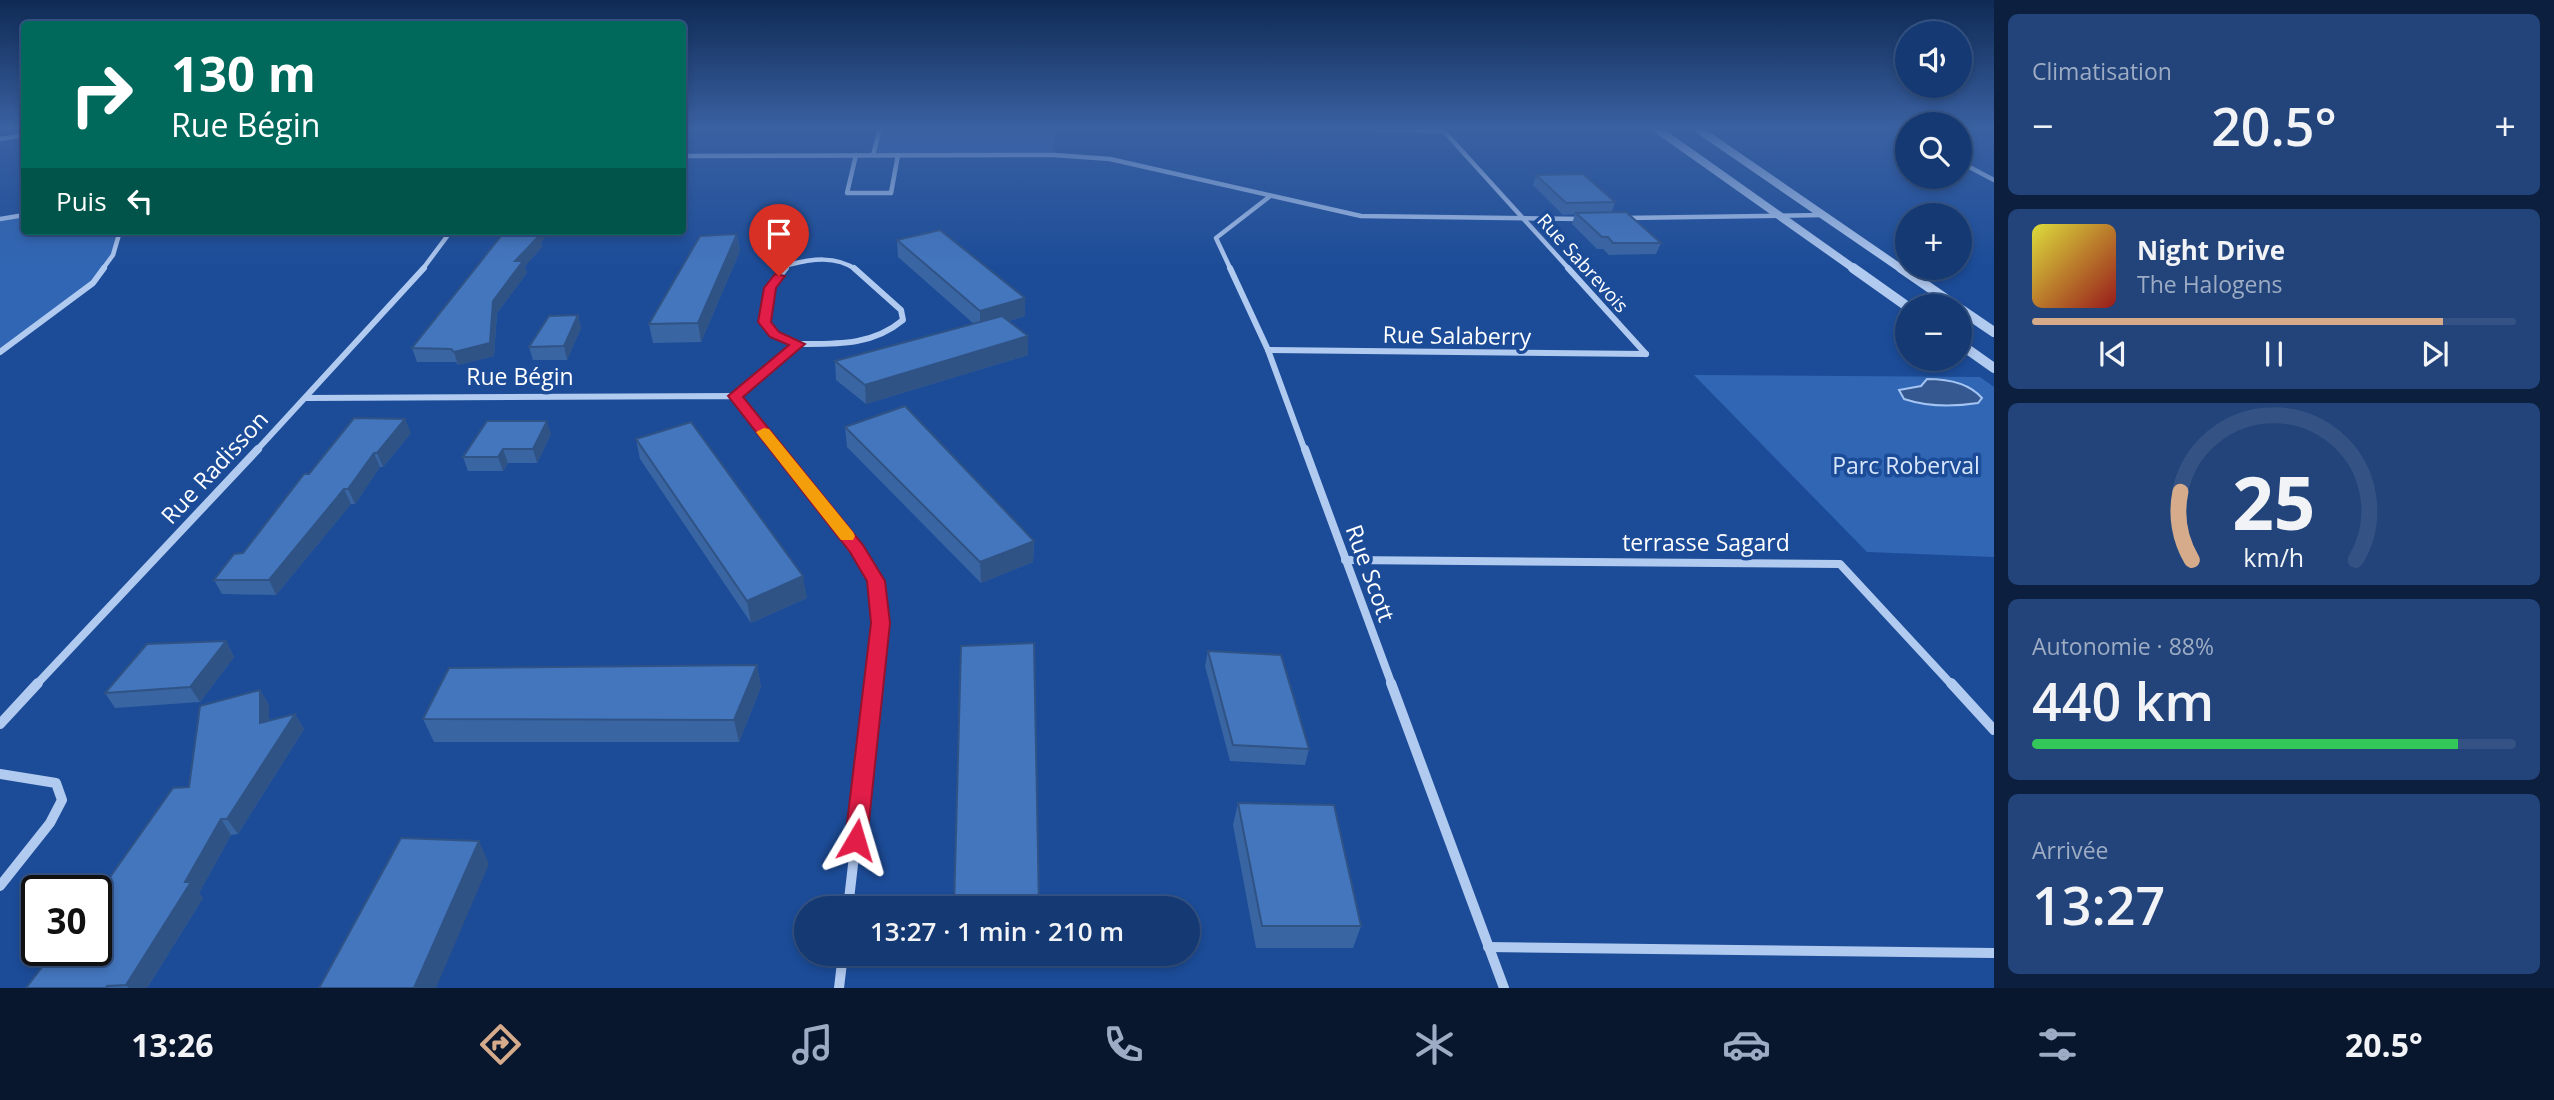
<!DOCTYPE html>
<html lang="fr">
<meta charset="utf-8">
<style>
:root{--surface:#153972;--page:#22447a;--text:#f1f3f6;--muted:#9dacc4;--line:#345384;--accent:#d6ab8b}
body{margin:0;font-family:"Open Sans",sans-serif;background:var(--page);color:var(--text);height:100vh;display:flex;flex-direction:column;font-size:26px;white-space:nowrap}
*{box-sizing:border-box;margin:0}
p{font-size:23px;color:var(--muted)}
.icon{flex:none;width:38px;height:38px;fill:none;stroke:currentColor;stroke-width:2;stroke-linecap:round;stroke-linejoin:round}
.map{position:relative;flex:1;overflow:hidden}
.side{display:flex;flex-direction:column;gap:14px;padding:14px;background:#0c1f3f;width:560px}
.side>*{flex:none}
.hud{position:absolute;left:21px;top:21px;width:665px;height:214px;border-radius:7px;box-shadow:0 4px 10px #0003,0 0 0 2px var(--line);background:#00695c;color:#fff;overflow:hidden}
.tools{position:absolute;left:1895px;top:21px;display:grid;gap:14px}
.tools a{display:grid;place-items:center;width:77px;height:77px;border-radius:50%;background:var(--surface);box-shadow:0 4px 10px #0003,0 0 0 2px var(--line);font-size:35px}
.speed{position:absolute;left:21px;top:875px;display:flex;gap:14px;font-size:35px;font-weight:700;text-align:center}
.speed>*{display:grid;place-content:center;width:91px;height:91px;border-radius:50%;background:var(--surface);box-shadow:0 4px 10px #0003,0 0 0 2px var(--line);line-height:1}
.speed .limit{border:4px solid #111;border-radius:10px;background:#fff;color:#111}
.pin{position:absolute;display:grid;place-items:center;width:60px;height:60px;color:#fff;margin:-72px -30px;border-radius:50% 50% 50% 0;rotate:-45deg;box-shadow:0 0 7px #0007}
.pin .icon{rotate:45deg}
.me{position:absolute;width:77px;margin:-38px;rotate:7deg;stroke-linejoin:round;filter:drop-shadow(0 0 5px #0008)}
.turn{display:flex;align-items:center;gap:24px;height:147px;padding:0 35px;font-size:32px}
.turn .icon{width:91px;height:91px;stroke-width:2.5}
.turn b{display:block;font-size:49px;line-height:60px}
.then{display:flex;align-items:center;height:66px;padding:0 35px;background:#0003;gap:14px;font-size:26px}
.big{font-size:52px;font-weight:600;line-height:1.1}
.side .tile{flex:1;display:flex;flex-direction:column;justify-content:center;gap:10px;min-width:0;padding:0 24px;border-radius:10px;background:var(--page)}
.side .dial{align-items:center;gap:0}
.dial svg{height:182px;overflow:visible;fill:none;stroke:var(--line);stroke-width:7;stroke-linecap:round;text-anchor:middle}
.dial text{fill:var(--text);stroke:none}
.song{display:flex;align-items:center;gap:21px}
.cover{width:84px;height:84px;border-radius:10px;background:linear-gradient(135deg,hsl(60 70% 55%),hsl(0 70% 35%))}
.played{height:7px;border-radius:4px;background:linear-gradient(90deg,var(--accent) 85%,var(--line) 85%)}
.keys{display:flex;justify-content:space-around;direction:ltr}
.heat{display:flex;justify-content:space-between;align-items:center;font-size:38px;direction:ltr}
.charge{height:10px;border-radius:5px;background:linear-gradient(90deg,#34c759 88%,var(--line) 0)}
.trip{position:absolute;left:794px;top:896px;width:406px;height:70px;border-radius:35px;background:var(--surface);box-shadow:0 4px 10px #0003,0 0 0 2px var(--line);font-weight:600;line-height:70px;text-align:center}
.tab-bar{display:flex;height:112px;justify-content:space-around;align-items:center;background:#08172e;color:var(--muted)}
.tab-bar .icon{width:49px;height:49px}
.tab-bar .on{color:var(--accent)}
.tab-bar b{font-size:32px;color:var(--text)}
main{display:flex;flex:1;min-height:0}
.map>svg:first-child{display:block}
.green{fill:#3066b4}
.water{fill:#355890;stroke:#a4c4f2;stroke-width:2}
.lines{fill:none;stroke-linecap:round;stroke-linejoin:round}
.minor-far3{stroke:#b1caf0;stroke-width:4.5}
.minor-far2{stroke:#b1caf0;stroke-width:6}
.minor-far1{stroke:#b1caf0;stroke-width:8}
.minor{stroke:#b1caf0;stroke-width:10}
.tertiary-far1{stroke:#b1caf0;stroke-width:8}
.tertiary{stroke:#b1caf0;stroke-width:10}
.wall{fill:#3a65a3}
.shaded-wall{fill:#305385}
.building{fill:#4476be;stroke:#305385;stroke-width:2}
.route{fill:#e11d48;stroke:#92132f;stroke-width:2}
.slow{fill:#f59e0b}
.labels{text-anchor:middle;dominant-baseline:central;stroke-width:7;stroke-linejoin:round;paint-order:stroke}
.far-street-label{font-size:19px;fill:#fff;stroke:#1c4c98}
.street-label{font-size:23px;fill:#fff;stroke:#1c4c98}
.park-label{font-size:23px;fill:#d7e6fb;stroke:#1c4c98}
</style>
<main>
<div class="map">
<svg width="1994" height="988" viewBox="0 0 1994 988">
<rect width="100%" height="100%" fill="#1c4c98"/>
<g class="green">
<polygon points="880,129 1053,129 1054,155 873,155"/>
<polygon points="24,215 24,231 120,231 113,255 93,283 0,352 0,219"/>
<polygon points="1694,375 1980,377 1994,387 1994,557 1867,552"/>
</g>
<path class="water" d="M 1927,379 C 1947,379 1969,383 1982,398 L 1978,403 C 1952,407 1928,407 1904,399 L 1899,390 L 1921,386 Z"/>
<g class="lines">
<g class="minor-far3">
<polyline points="1375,129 1443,131"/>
<polyline points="1442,129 1570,270"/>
<polyline points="1898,129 1908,135"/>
<polyline points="0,139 24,135"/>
<polyline points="856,155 847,193 891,193 898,155"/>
<polyline points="873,155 880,129"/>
<polyline points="682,156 1054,155 1110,159 1361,216 1582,219"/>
<polyline points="1960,162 1994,180"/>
<polyline points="1625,218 1823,215"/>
<polyline points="0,219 24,215"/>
<polyline points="102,270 113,255 120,231"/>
<polyline points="422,270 451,231"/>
<path d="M 784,270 L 788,265 C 812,259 835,255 857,270"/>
<polyline points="1231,270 1216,238 1269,197"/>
</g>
<g class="minor-far2">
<polyline points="786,268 770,288 764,322 775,334 798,344"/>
<polyline points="1230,268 1268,350 1305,451"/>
<polyline points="1568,268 1646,354"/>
<path d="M 798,344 C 836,344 872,346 903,320 L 901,310 L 854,268"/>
<polyline points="1268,350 1646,354"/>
<polyline points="0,352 93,283 104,268"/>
<polyline points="735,396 798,344"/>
<polyline points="306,398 735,396 779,451"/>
<polyline points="256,451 424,268"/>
</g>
<g class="minor-far1">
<path d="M 777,449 C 800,477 869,553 876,583 C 884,617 878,651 874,685"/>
<polyline points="1305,449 1392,685"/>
<polyline points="1345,560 1840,564 1952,685"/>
<polyline points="36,685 258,449"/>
</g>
<g class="minor">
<polyline points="1391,683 1504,988"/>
<polyline points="1951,683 1994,730"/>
<polyline points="0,724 38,683"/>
<polyline points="0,774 56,783 62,800 50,823 0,886"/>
<polyline points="848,908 874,683"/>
<polyline points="1488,947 1994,953"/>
<polyline points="839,988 843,954"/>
</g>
<g class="tertiary-far1">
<polyline points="1657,129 1856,270"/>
<polyline points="1698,129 1903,270"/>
</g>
<g class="tertiary">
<polyline points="1853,268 1908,307"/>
<polyline points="1901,268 1956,306"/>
<polyline points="1960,309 1994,332"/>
<polyline points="1960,344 1994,368"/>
</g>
</g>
<g class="wall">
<polygon points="1536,175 1615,202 1612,212 1661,243 1656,254 1609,255 1603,249 1597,249 1572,224 1575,214 1563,215 1533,185"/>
<polygon points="500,231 541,243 542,247 525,266 527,273 497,313 494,356 458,365 456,362 417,362 412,348 502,236"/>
<polygon points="737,234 740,251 701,342 653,343 649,324"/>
<polygon points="897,240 1025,316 1009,321 1028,355 866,404 836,380 835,361 974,324 898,257"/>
<polygon points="578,315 581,328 567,360 533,360 529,347"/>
<polygon points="845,427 1034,541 1033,562 981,583 847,447"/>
<polygon points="411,433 383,467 380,467 355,504 351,504 276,595 222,594 214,580 243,553 309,474"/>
<polygon points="551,434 537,463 508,463 503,471 468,471 463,457"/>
<polygon points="636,439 807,598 751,623 640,459"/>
<polygon points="226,641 234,657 200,702 115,708 105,693"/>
<polygon points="1208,651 1309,749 1305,765 1230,761 1205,666"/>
<polygon points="757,665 761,687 739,742 434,742 423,719"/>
<polygon points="260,690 269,705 269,721 295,714 304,729 238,834 231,835 199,893 203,898 147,988 26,988 105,885 189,787"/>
<polygon points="1238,803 1361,926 1353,948 1256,948 1233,825"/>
</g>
<g class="shaded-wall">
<polygon points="538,231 550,231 541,243 542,247 525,266 527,273 497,313 494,356 458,365 454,352 493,301 515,261"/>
<polygon points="737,234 740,251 701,342 698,323"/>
<polygon points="1025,298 1025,316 980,330 980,311"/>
<polygon points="578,315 581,328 567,360 564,346"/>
<polygon points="1028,336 1028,355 866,404 865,385"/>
<polygon points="405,419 411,433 383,467 377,453"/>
<polygon points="547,421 551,434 537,463 533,449"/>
<polygon points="503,449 508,463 503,471 498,457"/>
<polygon points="374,453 380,467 355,504 348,489"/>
<polygon points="344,489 351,504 276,595 269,580"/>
<polygon points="1034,541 1033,562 981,583 980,562"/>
<polygon points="803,576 807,598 751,623 747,601"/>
<polygon points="226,641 234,657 200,702 190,687"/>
<polygon points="757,665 761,687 739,742 734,720"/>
<polygon points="260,690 269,705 269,739 260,723"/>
<polygon points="295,714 304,729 238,834 227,819"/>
<polygon points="221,819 231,835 199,893 203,898 147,988 129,988 126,985"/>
<polygon points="479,841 489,864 436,988 414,988"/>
</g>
<g class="building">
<polygon points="1583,174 1615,202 1566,203 1536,175"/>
<polygon points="1626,212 1661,243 1613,243 1608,237 1602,237 1576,213"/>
<polygon points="940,230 1025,298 980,311 897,240"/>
<polygon points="500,231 538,231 534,236 539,236 515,261 523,261 493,301 490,343 454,352 451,349 412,348 505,231"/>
<polygon points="737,234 698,323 649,324 700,236"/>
<polygon points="578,315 564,346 529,347 549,316"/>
<polygon points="1002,316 1028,336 865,385 835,361"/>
<polygon points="905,406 1034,541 980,562 845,427"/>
<polygon points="354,418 405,419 377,453 374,453 348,489 344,489 269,580 214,580 234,554 243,553 304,474 309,474"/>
<polygon points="487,421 547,421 533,449 503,449 498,457 463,457"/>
<polygon points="691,422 803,576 747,601 636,439"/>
<polygon points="226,641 190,687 105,693 147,644"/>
<polygon points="1034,643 1039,908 954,908 961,646"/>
<polygon points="1208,651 1281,655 1309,749 1233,745"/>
<polygon points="757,665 734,720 423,719 449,668"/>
<polygon points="260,690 260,723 295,714 227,819 221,819 185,882 191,882 126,985 107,986 106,988 26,988 55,950 96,950 96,897 173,788 189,787 200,706"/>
<polygon points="1238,803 1334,805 1361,926 1262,926"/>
<polygon points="401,838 479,841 414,988 319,988"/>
</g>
<linearGradient id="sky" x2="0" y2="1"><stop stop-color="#0f2a54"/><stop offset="0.48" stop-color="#3a61a2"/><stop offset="1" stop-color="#3a61a2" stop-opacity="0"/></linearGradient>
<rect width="1994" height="268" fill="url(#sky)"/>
<polygon class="route" points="775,274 785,276 776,288 771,322 779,332 805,344 743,397 863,545 885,581 890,623 867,840 864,847 856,849 848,847 845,840 871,623 867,581 850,552 728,396 789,345 770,337 758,322 764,288"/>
<polygon class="slow" points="764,428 769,429 853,532 855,536 853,540 841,540 756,432"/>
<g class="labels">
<g class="far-street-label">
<text transform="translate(1583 263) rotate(48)">Rue Sabrevois</text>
</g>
<g class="street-label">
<text transform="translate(1457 335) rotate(1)">Rue Salaberry</text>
<text x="520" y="376">Rue Bégin</text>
<text transform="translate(214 467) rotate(-47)">Rue Radisson</text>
<text x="1706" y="542">terrasse Sagard</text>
<text transform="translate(1371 573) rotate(70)">Rue Scott</text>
</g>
<g class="park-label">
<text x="1906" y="465">Parc Roberval</text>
</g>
</g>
</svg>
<div class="tools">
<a><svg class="icon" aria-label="sound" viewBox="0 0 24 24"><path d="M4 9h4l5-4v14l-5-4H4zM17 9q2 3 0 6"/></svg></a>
<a><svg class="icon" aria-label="search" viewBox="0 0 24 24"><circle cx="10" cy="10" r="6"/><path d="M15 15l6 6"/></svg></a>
<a>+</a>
<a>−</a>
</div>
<div class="speed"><div class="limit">30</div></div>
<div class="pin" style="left:779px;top:276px;background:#d93025"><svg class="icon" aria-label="arrive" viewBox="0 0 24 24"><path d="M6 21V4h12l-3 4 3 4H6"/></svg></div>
<svg class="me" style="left:856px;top:840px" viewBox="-20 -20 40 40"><path d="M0-17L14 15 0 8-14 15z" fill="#e11d48" stroke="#fff" stroke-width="4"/></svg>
<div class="trip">13:27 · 1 min · 210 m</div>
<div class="hud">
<div class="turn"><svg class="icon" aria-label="right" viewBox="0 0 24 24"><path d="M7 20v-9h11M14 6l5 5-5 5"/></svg><div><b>130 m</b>Rue Bégin</div></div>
<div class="then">Puis<svg class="icon" aria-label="left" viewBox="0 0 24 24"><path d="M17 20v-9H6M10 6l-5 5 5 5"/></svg></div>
</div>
</div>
<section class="side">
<div class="tile"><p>Climatisation</p>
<div class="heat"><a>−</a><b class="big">20.5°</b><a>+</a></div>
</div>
<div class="tile">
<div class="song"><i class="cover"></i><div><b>Night Drive</b><p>The Halogens</p></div></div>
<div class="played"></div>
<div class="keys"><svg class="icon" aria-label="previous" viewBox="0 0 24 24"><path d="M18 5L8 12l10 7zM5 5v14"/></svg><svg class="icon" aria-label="pause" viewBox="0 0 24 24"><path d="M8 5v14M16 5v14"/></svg><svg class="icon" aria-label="next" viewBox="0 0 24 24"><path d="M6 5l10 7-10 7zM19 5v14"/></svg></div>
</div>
<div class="tile dial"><svg viewBox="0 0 100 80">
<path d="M14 69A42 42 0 1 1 86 69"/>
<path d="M14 69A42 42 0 0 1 9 39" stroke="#d6ab8b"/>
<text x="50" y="56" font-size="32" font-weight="700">25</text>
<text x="50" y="72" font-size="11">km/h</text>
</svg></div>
<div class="tile"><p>Autonomie · 88%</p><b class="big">440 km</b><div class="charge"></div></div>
<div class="tile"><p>Arrivée</p><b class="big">13:27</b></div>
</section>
</main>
<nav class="tab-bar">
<b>13:26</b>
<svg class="icon on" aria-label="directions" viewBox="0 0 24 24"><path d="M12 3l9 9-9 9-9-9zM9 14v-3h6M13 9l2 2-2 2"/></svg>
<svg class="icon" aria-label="music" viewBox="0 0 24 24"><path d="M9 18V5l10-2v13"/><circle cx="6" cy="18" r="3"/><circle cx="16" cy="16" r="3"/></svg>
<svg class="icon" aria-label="phone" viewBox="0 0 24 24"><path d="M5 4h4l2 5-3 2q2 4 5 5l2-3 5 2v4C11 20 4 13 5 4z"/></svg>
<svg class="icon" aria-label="climate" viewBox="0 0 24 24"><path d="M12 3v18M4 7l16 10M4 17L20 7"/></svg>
<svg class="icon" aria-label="car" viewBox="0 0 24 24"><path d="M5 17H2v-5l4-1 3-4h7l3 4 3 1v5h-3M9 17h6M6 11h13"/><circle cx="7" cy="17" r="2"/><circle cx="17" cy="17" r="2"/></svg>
<svg class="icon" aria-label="filters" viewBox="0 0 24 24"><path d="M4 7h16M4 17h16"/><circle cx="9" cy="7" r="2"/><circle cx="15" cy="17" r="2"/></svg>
<b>20.5°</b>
</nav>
